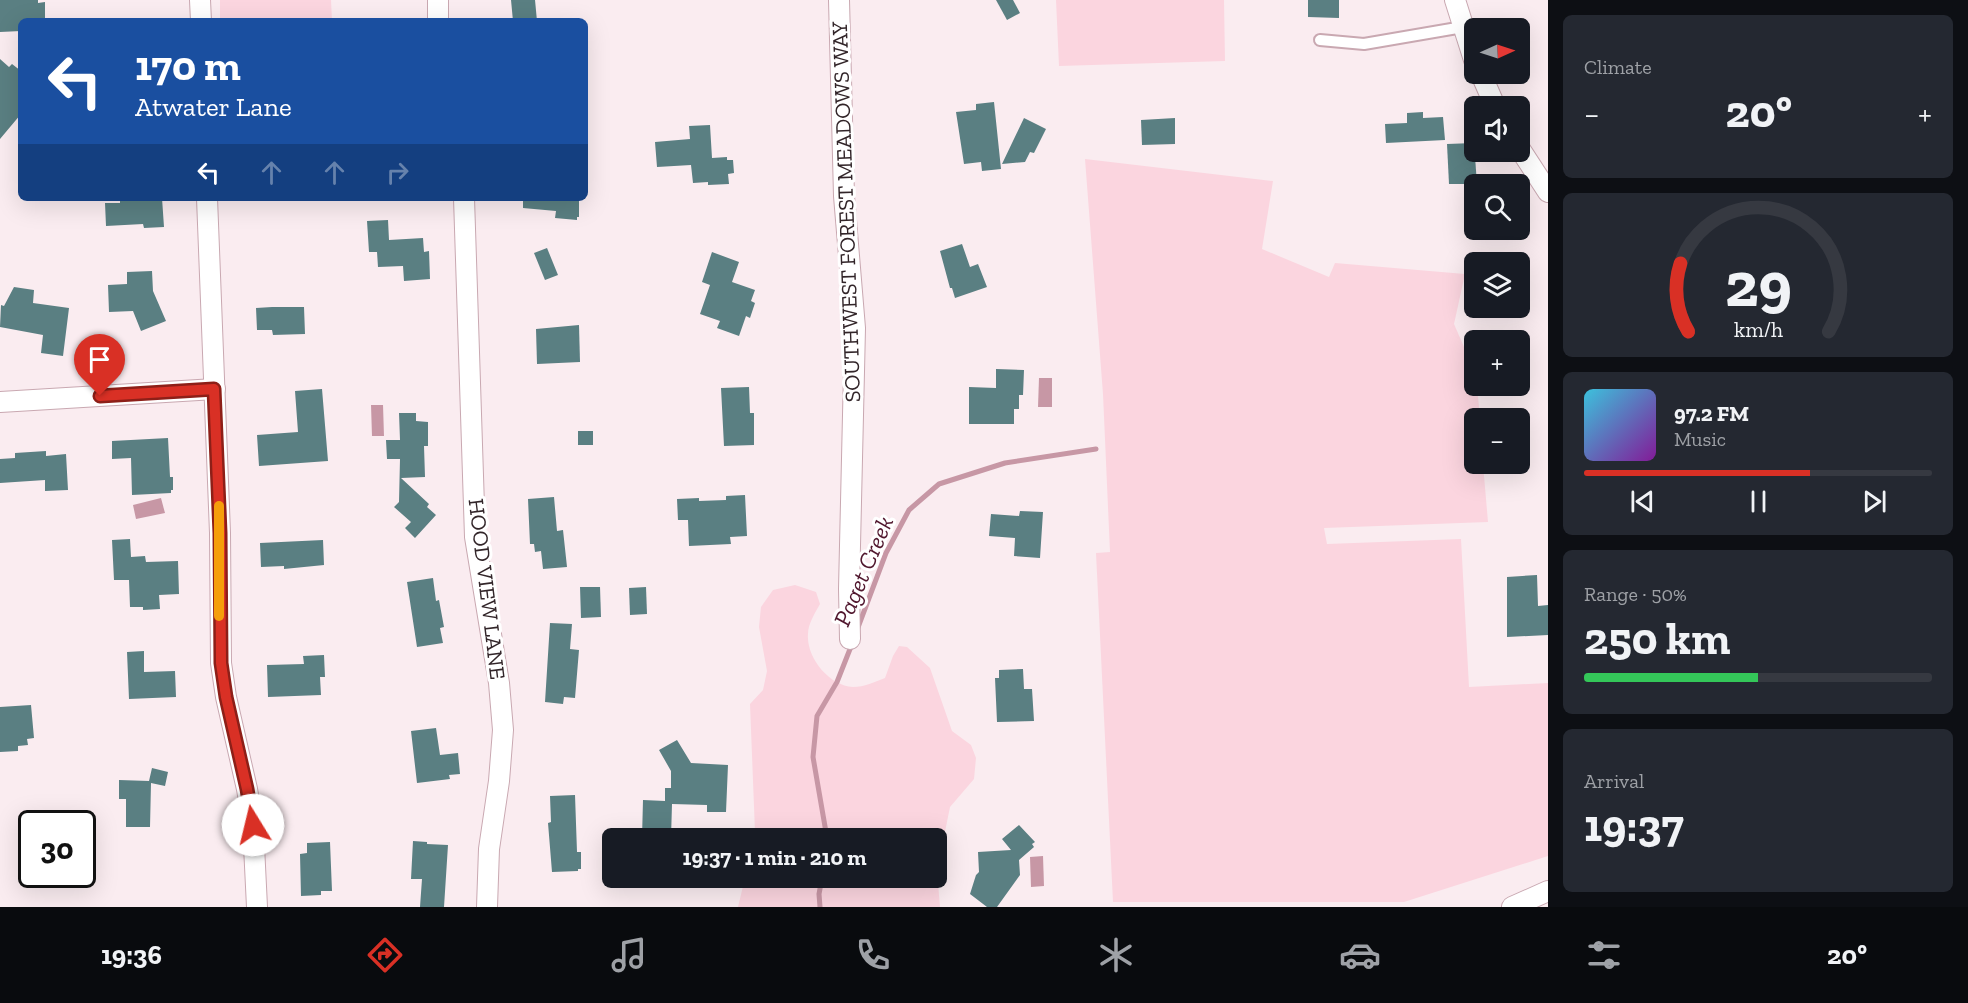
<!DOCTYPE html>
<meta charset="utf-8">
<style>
:root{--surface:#171b24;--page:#242831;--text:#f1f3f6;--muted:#9ea1a6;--line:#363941;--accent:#d93025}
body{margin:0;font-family:"Zilla Slab",serif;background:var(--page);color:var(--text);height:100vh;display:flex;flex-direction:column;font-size:22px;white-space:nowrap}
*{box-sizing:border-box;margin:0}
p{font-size:20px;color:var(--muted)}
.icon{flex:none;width:33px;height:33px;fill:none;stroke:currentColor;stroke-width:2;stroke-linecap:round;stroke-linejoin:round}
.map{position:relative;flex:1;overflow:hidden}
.sheet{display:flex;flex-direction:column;gap:15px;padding:15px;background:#0d0f14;width:420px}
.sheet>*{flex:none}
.guide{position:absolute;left:18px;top:18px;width:570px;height:183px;border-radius:9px;box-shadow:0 6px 24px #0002;background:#1a4fa0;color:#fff;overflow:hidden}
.needle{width:39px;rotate:87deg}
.controls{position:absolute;left:1464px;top:18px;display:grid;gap:12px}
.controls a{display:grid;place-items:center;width:66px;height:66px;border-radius:9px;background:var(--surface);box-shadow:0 6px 24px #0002;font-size:30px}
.speed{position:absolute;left:18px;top:810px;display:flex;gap:12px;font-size:30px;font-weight:700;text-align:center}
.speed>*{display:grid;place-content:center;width:78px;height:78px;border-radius:50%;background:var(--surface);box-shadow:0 6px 24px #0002;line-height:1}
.speed .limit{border:3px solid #111;border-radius:9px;background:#fff;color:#111}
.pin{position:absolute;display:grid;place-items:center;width:51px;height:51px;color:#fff;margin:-62px -26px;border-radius:50% 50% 50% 0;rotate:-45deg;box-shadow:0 0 6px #0007}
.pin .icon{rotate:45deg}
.me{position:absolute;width:66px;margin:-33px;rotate:351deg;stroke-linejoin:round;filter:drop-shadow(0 0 4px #0008)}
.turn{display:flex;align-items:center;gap:21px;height:126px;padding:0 18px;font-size:27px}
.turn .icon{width:78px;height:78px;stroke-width:2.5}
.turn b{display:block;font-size:42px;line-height:51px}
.lanes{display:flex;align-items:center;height:57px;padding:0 18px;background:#0003;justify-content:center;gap:30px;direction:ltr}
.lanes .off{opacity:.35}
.big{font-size:45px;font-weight:700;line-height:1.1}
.sheet .tile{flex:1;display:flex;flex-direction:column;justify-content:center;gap:9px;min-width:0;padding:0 21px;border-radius:9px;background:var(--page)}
.sheet .dial{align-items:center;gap:0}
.dial svg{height:156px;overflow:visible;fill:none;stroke:var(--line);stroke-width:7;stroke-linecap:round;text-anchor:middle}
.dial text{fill:var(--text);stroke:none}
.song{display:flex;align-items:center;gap:18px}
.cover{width:72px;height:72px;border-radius:9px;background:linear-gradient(135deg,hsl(190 70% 55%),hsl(290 70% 35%))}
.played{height:6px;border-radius:3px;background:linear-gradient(90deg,var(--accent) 65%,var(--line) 65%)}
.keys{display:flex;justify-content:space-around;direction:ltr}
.heat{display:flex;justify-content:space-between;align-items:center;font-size:33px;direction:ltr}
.charge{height:9px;border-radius:4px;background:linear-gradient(90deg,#34c759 50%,var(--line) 0)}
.trip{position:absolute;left:602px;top:828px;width:345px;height:60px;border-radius:9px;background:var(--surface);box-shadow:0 6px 24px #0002;font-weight:700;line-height:60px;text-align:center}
.dock{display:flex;height:96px;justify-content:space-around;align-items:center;background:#090b0e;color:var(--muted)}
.dock .icon{width:42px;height:42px}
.dock .active{color:var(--accent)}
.dock b{font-size:27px;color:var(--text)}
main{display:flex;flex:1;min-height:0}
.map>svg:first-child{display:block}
.green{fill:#fbd5df}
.water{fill:#c797a5}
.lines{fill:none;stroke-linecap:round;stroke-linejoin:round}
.stream{stroke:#c797a5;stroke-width:5}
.building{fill:#5a7f82}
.service-casing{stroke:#c9a8b1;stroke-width:14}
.minor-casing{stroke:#c9a8b1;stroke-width:22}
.service{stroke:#fff;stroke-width:10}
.minor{stroke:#fff;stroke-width:20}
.route-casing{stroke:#8d1f18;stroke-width:15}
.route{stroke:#d93025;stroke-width:10}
.slow{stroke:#f59e0b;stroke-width:10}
.labels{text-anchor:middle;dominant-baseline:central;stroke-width:6;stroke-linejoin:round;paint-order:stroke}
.street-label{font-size:22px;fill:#322529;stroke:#fff}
.water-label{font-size:24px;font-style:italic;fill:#50162d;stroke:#fff}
</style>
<main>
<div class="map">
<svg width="1548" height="907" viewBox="0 0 1548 907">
<rect width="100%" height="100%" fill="#faecf0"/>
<g class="green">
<polygon points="220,0 331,0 332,21 220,21"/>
<polygon points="1056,0 1224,0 1225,61 1059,66"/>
<polygon points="1085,159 1273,181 1262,249 1329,277 1335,263 1465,274 1454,324 1474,370 1474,386 1477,386 1480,418 1474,418 1474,464 1483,464 1488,522 1324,528 1327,544 1461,539 1469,687 1548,683 1548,856 1404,902 1113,902 1096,553 1110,552 1103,394"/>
<path d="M 795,585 L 816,592 L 820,604 C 815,613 808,624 808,634 C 806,657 829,686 853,687 C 864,687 875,682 885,678 L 893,656 L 899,646 L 907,647 L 930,668 L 952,731 L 971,745 L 976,758 L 974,779 L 950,807 L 937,871 L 940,907 L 738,907 L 745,878 L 936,878 L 936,838 L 754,838 L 755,832 L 750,704 L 763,690 L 767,671 L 759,627 L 761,607 L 773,590 Z"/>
</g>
<g class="water">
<polygon points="1039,378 1052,378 1052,407 1038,407"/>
<polygon points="371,405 383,405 384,436 372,436"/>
<polygon points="161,498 165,513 136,519 133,505"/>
<polygon points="1043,856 1044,886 1031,887 1030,857"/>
</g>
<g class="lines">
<g class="stream">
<polyline points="857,630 886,553 909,510 939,484 1005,463 1096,449"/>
<polyline points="827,838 813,757 817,716 837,682 852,644"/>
<polyline points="820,907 819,894 822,878"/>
</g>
</g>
<g class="building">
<polygon points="0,0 38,0 38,3 45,2 45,21 21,21 21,31 0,32"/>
<polygon points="511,0 535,0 537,21 513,21"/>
<polygon points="996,0 1013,0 1020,13 1007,20"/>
<polygon points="1308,0 1339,0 1339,18 1308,17"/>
<polygon points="0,59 9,67 12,64 21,71 21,114 0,139"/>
<polygon points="994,102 1001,169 982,171 981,162 964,164 956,112 976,110 976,104"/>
<polygon points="1423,112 1423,118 1443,117 1445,140 1386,143 1385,124 1407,123 1407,113"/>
<polygon points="1024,118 1046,129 1034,153 1030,152 1025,162 1002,164"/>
<polygon points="1175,118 1175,144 1142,145 1141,120"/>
<polygon points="710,125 712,158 727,157 727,160 733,160 734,173 728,174 729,184 708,185 708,182 693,183 691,165 657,167 655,142 690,139 689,126"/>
<polygon points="1474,143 1477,184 1449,184 1447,144"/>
<polygon points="162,198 164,227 144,228 143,224 106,226 105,203 120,203 120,199"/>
<polygon points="523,198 579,198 579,217 577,217 577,220 555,218 556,211 523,208"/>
<polygon points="388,220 389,240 423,238 424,252 429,251 430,279 404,281 403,266 378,267 377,252 369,252 367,221"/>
<polygon points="962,244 970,267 978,264 987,287 955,298 952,288 950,288 940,251"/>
<polygon points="547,248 558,275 545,280 534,253"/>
<polygon points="712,252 739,262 732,282 755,290 751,301 755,303 750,318 746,316 739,336 717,328 720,321 700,314 710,285 702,282"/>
<polygon points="152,271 153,291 166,321 141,331 133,311 109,312 108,285 127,284 127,272"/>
<polygon points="14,287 34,290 33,303 69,308 63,356 41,353 43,335 0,327 1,305 4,306"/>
<polygon points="272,307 304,307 305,334 273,335 272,330 257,330 256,308"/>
<polygon points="579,325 580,362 537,364 536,329"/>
<polygon points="996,369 1024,370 1023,395 1019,395 1019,409 1014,409 1014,424 969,424 969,387 996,388"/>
<polygon points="749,387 750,413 754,413 754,445 724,446 721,388"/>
<polygon points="322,389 328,461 259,466 257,435 298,432 295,391"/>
<polygon points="399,413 416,413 416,421 428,422 428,446 424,446 425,477 401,478 429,504 427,507 436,515 415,538 405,528 411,522 394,507 399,502 400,459 387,459 386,440 400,440"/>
<rect x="578" y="431" width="15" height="14"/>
<polygon points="168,438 170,477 173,477 173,490 171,490 171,493 132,495 131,458 112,459 112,441"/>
<polygon points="46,451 46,456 66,454 68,490 45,491 45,480 0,483 0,459 15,458 15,453"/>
<polygon points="745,495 747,536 730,537 731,544 689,546 688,520 678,520 677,499 699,498 699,501 726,500 726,496"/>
<polygon points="554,497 557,531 563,530 567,567 543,569 541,551 535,552 534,544 530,544 528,499"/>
<polygon points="1020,511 1043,512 1040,558 1014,556 1015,538 989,536 991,514 1019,516"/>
<polygon points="130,539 131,557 145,556 146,562 178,561 179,594 159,595 160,609 143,610 143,607 130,607 129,580 114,580 112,540"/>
<polygon points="323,540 324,565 284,569 284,566 261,567 260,543"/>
<polygon points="1537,575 1538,606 1548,605 1548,635 1507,637 1507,577"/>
<polygon points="433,578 436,601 439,600 444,627 440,628 443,643 417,647 407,582"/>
<polygon points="580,587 600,587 601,617 581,618"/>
<polygon points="646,587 647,614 630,615 629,588"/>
<polygon points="550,623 572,624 570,649 579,650 575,698 564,697 563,704 545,702"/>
<polygon points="144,651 144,672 175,671 176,697 129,699 127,652"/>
<polygon points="324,655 325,677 320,677 321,695 268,697 267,665 304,664 303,656"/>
<polygon points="1023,669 1024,689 1032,689 1034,721 997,722 995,678 999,678 999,670"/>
<polygon points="31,705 34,738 27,739 28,745 18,746 18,751 0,752 0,707"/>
<polygon points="436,728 440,755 458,753 460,774 449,775 450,779 417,783 411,731"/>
<polygon points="677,740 691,763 728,765 726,812 707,812 707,805 672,804 671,838 642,838 643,800 665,801 665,788 671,788 671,771 659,750"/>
<polygon points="152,768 168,772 165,786 151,783 150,827 126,827 126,799 119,799 119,780 149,781"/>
<polygon points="575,795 577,852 581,852 581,869 578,869 578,871 552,872 548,823 551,822 550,796"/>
<polygon points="1019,825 1035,842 1032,844 1034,847 1019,860 1020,875 997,907 987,907 970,894 976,875 979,872 978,852 1011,850 1002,839"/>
<polygon points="413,841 427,842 427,844 448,845 444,907 420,907 422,879 411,879"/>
<polygon points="330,842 332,891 321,891 321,895 301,896 300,854 307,853 307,843"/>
</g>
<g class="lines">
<g class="service-casing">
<polyline id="service" points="1320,40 1364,44 1463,27"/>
</g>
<g class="minor-casing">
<g id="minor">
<polyline points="200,0 201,21"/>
<polyline points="438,0 438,21"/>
<polyline points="839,0 844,196 855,328 849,589 850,639"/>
<polyline points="1455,0 1474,60"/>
<polyline points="1481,74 1495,106"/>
<polyline points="1520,149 1548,192"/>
<polyline points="207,198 220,533 221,663 226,697 247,789 253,825 257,907"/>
<polyline points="464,198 475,537 499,683 503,730 499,781 489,849 487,907"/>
<polyline points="0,402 215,389"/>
<polyline points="1512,907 1548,891"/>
</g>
</g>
<use href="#service" class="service"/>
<use href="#minor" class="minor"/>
</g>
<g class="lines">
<g class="route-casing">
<polyline id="route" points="100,396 214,389 220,533 221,663 226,697 247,789 253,825"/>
</g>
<use href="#route" class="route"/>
<polyline class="slow" points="219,506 219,616"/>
</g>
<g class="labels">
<g class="street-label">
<text transform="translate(846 212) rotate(-92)">SOUTHWEST FOREST MEADOWS WAY</text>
<text transform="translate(487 589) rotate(83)">HOOD VIEW LANE</text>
</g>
<g class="water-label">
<text transform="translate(863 571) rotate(-67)">Paget Creek</text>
</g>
</g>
</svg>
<div class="controls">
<a><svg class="needle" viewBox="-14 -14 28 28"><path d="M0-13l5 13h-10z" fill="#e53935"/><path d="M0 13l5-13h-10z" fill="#9ea1a6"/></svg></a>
<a><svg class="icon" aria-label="sound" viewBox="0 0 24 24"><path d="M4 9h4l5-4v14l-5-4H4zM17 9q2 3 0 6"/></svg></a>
<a><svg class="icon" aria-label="search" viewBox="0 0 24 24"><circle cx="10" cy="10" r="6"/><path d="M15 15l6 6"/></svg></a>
<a><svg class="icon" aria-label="layers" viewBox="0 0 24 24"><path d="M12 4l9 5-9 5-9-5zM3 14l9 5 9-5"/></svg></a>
<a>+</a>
<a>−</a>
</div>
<div class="speed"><div class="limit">30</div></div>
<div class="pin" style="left:100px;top:396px;background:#d93025"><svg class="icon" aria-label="arrive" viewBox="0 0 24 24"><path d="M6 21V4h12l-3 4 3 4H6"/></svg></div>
<svg class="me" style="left:253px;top:825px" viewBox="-20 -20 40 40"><circle r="19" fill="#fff"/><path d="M0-13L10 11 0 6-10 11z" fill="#d93025"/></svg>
<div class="trip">19:37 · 1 min · 210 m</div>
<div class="guide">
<div class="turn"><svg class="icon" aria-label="left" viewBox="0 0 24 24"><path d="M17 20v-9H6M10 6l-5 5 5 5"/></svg><div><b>170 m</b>Atwater Lane</div></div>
<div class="lanes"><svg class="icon" aria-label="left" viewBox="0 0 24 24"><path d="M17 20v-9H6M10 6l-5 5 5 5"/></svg><svg class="icon off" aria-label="ahead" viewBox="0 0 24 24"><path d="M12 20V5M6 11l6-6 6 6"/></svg><svg class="icon off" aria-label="ahead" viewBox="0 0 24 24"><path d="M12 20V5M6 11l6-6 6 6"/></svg><svg class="icon off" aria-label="right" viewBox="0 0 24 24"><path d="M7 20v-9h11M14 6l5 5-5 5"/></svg></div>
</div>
</div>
<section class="sheet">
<div class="tile"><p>Climate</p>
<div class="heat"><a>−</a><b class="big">20°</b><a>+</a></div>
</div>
<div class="tile dial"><svg viewBox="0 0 100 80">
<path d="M14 69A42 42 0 1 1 86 69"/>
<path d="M14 69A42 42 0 0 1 10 34" stroke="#d93025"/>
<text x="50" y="56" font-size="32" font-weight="700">29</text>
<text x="50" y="72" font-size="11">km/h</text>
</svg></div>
<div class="tile">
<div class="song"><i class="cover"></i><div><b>97.2 FM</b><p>Music</p></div></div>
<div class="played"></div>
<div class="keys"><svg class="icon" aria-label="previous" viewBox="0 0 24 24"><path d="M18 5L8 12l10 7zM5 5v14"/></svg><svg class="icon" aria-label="pause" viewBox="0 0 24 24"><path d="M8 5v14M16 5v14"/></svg><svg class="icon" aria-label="next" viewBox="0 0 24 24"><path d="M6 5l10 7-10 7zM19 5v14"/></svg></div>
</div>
<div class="tile"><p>Range · 50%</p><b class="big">250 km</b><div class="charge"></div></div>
<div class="tile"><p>Arrival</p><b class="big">19:37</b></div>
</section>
</main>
<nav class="dock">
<b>19:36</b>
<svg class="icon active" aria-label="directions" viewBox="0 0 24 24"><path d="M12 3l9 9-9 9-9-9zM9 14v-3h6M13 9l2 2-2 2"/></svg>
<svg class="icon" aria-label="music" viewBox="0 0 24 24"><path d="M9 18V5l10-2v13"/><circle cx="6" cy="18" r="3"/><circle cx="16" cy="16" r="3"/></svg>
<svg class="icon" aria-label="phone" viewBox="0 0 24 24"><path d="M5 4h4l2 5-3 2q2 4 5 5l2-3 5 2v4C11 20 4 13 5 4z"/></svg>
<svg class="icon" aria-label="climate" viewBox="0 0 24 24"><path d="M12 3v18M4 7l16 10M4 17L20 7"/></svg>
<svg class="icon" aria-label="car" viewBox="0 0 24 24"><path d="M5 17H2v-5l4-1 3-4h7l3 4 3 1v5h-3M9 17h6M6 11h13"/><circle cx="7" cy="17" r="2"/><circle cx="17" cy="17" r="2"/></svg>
<svg class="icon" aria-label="filters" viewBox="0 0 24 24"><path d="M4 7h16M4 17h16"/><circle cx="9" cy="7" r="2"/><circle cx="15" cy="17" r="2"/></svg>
<b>20°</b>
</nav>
